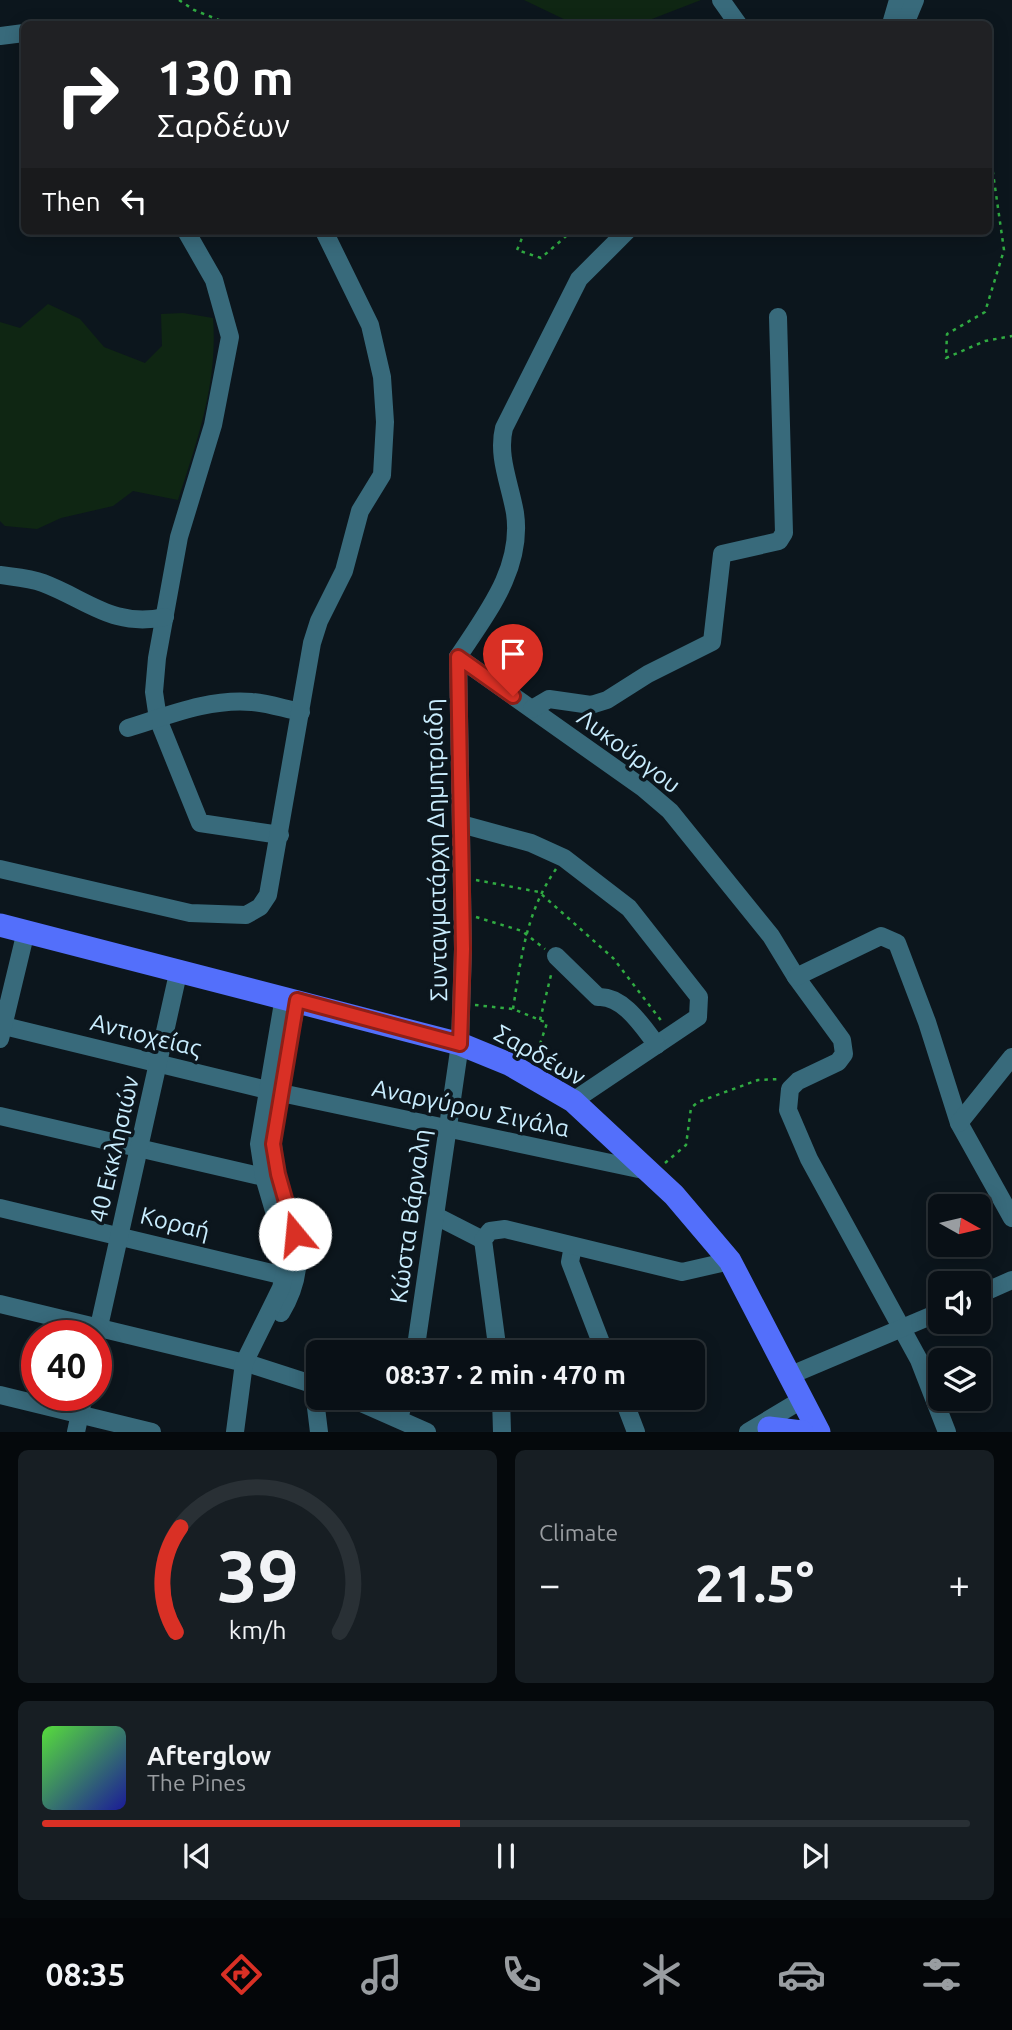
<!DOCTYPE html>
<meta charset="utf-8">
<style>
:root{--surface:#091016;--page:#171e23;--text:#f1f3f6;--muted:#999da1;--line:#293035;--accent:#d93025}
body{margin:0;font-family:Ubuntu,sans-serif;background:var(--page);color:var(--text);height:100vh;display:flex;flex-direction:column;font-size:26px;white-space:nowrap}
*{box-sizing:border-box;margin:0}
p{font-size:23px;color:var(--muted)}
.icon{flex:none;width:38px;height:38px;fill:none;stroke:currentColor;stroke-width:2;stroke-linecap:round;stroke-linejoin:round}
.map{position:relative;height:1432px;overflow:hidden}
.panel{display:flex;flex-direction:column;gap:18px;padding:18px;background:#05090c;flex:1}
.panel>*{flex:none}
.hud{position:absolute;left:21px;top:21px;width:971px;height:214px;border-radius:10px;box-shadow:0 4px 18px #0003,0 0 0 2px var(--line);background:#202124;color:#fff;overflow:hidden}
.needle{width:46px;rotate:98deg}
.controls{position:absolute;left:928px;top:1194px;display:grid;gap:14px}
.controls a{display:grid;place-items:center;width:63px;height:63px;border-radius:10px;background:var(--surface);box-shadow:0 4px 18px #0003,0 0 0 2px var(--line);font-size:35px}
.speed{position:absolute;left:21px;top:1320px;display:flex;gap:14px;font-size:35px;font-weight:700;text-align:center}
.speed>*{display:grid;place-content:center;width:91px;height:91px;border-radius:50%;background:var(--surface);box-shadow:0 4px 18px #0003,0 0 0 2px var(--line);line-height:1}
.speed .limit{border:10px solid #d22;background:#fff;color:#111}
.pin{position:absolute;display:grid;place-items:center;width:60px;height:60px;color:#fff;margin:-72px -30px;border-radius:50% 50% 50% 0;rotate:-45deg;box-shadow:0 0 7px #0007}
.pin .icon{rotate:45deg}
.me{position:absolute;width:77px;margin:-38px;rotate:343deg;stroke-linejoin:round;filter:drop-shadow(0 0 5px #0008)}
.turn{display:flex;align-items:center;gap:24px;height:147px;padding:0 21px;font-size:32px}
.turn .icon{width:91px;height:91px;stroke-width:2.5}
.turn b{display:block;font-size:49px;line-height:60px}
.then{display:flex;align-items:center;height:66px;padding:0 21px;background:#0003;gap:14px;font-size:26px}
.big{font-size:52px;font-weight:700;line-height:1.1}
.panel .card{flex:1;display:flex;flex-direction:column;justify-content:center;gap:10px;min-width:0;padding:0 24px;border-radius:10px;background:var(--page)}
.panel .dial{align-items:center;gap:0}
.dial svg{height:182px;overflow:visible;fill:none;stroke:var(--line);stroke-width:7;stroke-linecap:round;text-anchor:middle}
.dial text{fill:var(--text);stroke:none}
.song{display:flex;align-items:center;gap:21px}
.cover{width:84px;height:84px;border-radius:10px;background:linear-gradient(135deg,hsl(110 70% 55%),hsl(240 70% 35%))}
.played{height:7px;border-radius:4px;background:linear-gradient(90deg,var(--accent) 45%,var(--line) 45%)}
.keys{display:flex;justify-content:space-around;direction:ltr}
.heat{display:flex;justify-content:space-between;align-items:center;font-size:38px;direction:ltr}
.panel .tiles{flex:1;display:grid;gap:18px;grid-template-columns:1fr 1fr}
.card:last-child{grid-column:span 2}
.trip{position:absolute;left:306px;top:1340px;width:399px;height:70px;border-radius:10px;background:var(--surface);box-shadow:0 4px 18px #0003,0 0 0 2px var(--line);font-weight:700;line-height:70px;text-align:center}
.menu{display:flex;height:112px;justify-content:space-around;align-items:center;background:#040609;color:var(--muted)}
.menu .icon{width:49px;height:49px}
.menu .on{color:var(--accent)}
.menu b{font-size:32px;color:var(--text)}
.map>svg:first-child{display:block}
.green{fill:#0f2613}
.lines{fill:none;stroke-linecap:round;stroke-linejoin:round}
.path{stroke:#30ab42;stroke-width:2.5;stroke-dasharray:3.5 5;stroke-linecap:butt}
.minor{stroke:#386a7b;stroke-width:18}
.major{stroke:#536ffb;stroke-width:23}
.route-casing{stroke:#8d1f18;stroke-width:18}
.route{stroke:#d93025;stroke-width:12}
.labels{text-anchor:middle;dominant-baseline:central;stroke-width:7;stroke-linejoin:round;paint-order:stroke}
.street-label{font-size:24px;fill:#c9edfe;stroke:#0c161d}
</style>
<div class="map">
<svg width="1012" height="1432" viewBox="0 0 1012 1432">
<rect width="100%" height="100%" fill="#0c161d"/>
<g class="green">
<polygon points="524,0 701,0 639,24 574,24"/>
<path d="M 48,304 L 80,319 L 104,347 L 145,363 L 162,346 L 161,314 L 183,313 L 213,318 C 218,382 198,439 178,500 L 133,491 L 113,506 L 61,518 L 37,529 L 5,526 L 0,521 L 0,322 L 20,328 Z"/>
</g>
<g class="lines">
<g class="path">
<polyline points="179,0 194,10 229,24"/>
<polyline points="989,164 992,166 1004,250 985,312 947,334 946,358 985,341 1012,336"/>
<polyline points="525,231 517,250 541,258 572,231"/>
<polyline points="476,880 539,892 613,958 663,1023"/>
<polyline points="476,917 522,931 545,949"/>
<polyline points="475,1005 513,1009 547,1023 535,1059"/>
<path d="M 513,1009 C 521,958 526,912 556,869"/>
<polyline points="540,1020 552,971"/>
<polyline points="665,1163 686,1145 691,1108 698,1102 758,1080 780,1079"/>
</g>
<g class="minor">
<polyline points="721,0 738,24"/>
<polyline points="891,24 898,0"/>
<polyline points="905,24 915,0"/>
<polyline points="0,36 24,33"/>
<polyline points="186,231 214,280 230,337 213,425 179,537 157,658 154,692 158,719 200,823 280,835"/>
<path d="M 0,575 C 14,577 30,578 43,583 C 88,600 113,628 165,617"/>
<polyline points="458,657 643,788 670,811 771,936 796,977 842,1040 844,1054 838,1062 798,1081 790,1089 788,1110 809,1159 919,1360 947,1432"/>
<path d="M 458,657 C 487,613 523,568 515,513 C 510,484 497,456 504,428 L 579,279 L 627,231"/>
<polyline points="532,709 549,699 591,705 607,700 648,674 712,642 722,554 779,541 784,533 778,317"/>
<path d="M 128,728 C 167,716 210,698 252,702 C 268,703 285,709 301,712"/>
<polyline points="461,824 531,843 564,858 629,908 699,997 698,1017 573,1101"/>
<polyline points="0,869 190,913 246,915 260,907 268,895 312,643 319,621 344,571 360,511 382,475 385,422 382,377 370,325 324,231"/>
<path d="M 556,956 L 598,997 C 623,995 643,1027 657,1045"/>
<polyline points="796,977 881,936 897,943 927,1022 959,1123 1012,1218"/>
<polyline points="0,1025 267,1090 648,1171"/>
<polyline points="0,1039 26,931"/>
<polyline points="0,1116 264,1177 273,1175"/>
<polyline points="959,1123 1012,1057"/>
<polyline points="0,1208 293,1278"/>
<polyline points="436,1216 483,1240"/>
<polyline points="573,1246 570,1262 605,1353"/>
<polyline points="978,1295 1012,1280"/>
<polyline points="0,1304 253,1365 318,1386"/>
<path d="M 281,1313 C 322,1244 274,1211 273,1143 C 273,1097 289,1046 297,1001"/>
<polyline points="96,1340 179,969"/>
<polyline points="415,1353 460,1044 463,949 458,657"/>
<polyline points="498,1353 483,1240 490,1231 505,1229 682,1272 730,1261"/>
<polyline points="791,1375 940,1312"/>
<polyline points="313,1383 319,1432"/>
<polyline points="0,1395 152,1432"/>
<polyline points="350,1398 427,1432"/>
<polyline points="501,1398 502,1432"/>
<polyline points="623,1398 636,1432"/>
<polyline points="399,1418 405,1398"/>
<polyline points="76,1432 84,1395"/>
<polyline points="235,1432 244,1363 281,1288 286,1267 284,1245 264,1177 259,1144 284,997"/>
<polyline points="748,1432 803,1399"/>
</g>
<g class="major">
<polyline points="0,925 460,1044 509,1064 573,1101 674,1195 730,1261 819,1432"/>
<polyline points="769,1428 802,1432"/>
</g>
</g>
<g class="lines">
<g class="route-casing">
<polyline id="route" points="295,1234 278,1174 273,1144 297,1000 460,1044 463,949 458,657 513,696"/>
</g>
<use href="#route" class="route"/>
</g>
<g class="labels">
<g class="street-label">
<text transform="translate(629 751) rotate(37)">Λυκούργου</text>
<text transform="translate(436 850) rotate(-91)">Συνταγματάρχη Δημητριάδη</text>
<text transform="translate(146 1035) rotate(14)">Αντιοχείας</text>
<text transform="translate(540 1055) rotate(29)">Σαρδέων</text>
<text transform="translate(471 1108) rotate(12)">Αναργύρου Σιγάλα</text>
<text transform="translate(114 1149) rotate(-77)">40 Εκκλησιών</text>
<text transform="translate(410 1216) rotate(-82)">Κώστα Βάρναλη</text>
<text transform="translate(175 1223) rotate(14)">Κοραή</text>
</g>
</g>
</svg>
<div class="controls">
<a><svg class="needle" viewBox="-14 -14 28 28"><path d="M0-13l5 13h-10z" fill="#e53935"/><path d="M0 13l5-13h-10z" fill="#999da1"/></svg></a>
<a><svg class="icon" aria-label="sound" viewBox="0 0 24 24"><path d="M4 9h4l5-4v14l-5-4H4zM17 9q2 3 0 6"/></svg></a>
<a><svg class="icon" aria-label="layers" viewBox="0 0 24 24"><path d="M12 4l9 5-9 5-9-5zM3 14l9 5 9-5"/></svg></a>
</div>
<div class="speed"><div class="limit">40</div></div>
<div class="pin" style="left:513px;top:696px;background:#d93025"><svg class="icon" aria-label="arrive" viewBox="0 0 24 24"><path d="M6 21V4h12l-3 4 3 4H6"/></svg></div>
<svg class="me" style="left:295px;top:1234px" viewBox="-20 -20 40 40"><circle r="19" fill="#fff"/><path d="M0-13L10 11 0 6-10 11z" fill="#d93025"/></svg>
<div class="trip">08:37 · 2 min · 470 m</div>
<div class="hud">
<div class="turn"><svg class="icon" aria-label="right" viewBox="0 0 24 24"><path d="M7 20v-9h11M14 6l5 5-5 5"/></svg><div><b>130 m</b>Σαρδέων</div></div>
<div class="then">Then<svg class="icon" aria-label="left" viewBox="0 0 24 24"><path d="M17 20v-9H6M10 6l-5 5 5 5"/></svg></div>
</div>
</div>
<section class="panel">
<div class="tiles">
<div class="card dial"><svg viewBox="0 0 100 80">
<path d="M14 69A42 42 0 1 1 86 69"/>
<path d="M14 69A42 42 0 0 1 16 23" stroke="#d93025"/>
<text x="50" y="56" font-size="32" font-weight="700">39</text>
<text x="50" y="72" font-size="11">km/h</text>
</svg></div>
<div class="card"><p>Climate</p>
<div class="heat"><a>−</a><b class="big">21.5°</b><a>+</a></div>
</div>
<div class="card">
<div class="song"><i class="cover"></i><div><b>Afterglow</b><p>The Pines</p></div></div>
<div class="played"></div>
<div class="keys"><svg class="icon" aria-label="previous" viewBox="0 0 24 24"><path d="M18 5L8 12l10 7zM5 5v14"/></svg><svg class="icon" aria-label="pause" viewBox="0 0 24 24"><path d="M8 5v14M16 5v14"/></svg><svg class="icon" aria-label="next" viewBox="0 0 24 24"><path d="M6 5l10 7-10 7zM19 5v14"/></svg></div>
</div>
</div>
</section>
<nav class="menu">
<b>08:35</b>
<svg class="icon on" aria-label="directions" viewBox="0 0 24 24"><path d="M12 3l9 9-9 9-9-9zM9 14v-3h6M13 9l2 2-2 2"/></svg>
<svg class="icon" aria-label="music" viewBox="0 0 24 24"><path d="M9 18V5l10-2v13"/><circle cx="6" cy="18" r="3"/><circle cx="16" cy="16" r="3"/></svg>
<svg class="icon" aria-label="phone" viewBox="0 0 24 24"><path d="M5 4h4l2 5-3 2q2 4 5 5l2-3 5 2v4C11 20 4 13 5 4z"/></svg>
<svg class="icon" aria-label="climate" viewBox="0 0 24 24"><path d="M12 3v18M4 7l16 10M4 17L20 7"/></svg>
<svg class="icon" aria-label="car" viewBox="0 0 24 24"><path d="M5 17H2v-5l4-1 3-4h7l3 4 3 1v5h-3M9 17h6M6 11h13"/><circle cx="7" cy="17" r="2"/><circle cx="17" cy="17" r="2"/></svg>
<svg class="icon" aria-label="filters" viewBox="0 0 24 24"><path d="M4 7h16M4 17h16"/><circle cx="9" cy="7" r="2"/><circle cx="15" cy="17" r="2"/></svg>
</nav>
